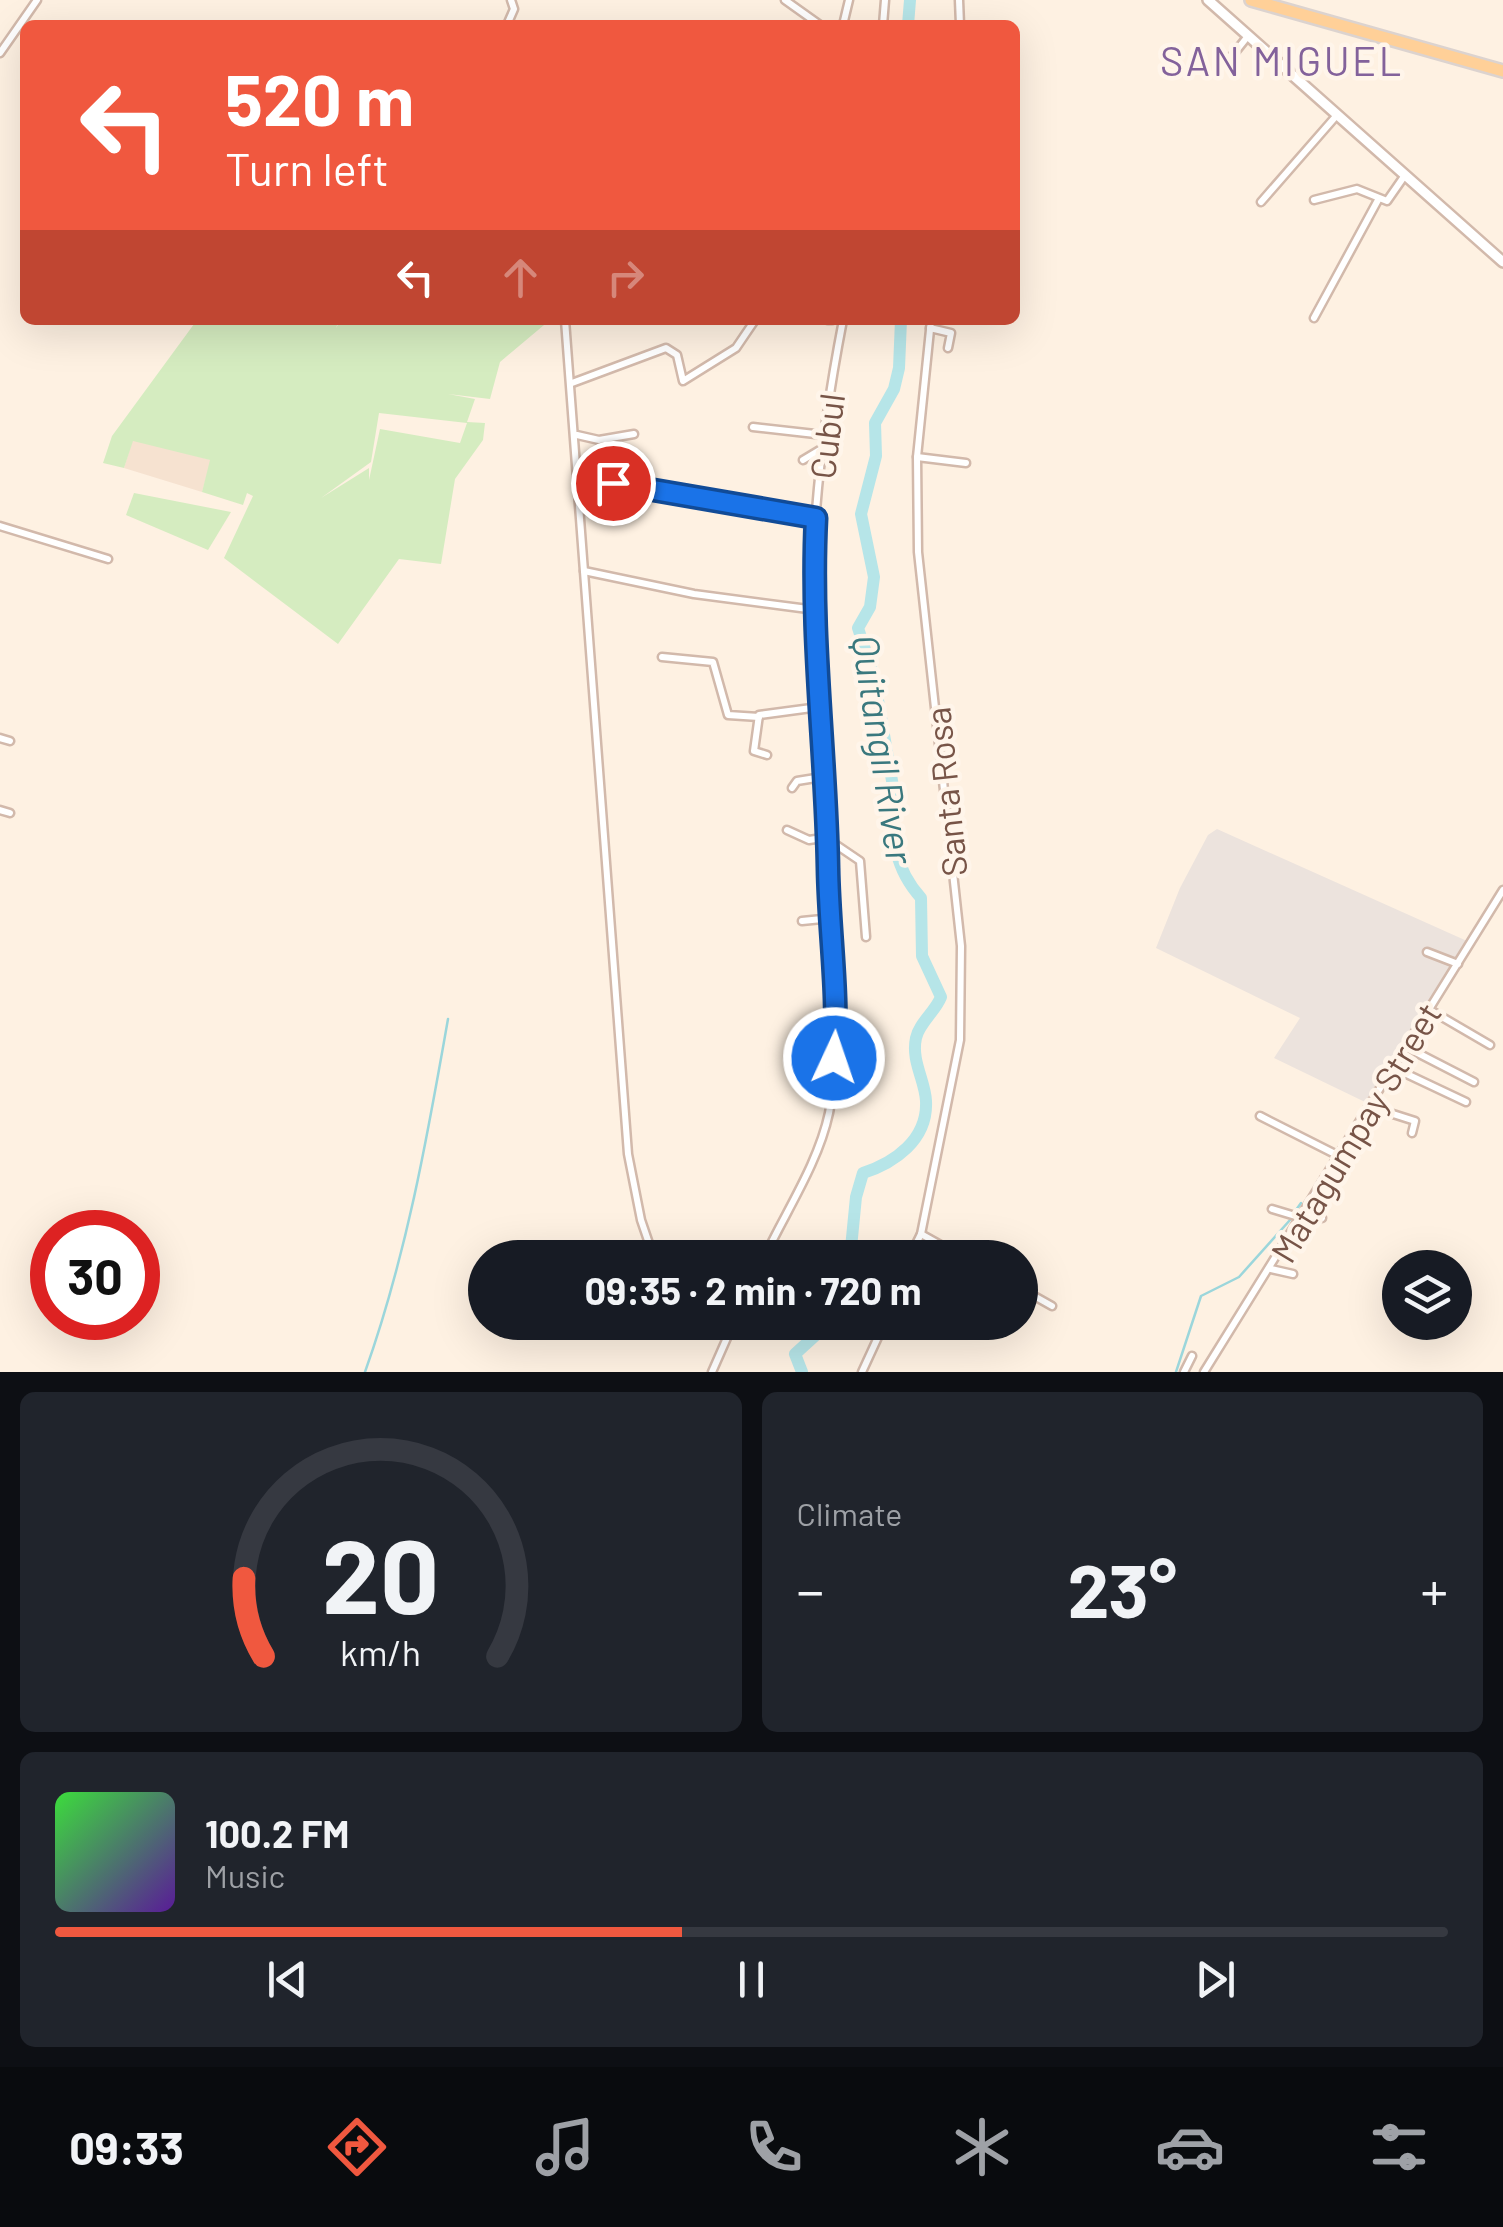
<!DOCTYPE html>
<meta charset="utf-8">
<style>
:root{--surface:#171b24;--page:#20242c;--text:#f1f3f6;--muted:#9ea1a6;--line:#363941;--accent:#f0583f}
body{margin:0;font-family:Barlow,sans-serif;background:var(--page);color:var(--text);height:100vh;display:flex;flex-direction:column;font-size:38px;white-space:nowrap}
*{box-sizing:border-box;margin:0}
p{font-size:32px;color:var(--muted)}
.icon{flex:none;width:55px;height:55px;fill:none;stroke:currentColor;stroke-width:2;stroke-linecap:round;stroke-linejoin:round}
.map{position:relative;height:1372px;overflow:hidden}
.panel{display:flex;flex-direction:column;gap:20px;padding:20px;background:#0d0f14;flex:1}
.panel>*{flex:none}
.top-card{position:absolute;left:20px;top:20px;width:1000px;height:305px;border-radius:15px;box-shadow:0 10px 40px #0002;background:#f0583f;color:#fff;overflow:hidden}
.controls{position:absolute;left:1382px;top:1250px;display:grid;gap:20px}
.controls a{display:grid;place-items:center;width:90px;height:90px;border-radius:50%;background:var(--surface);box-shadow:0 10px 40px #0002;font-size:50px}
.speed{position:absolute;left:30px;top:1210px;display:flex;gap:20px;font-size:50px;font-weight:700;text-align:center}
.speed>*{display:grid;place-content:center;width:130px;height:130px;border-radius:50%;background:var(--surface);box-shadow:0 10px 40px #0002;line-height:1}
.speed .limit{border:15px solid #d22;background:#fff;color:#111}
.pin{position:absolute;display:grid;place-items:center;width:85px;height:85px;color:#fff;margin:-42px;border:5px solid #fff;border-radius:50%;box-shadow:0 2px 10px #0007}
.me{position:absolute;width:110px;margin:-55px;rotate:3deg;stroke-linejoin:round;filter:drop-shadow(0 0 8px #0008)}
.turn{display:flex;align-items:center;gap:35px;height:210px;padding:0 40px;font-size:45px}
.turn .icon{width:130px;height:130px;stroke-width:2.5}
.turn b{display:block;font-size:70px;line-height:85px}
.lanes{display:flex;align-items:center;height:95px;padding:0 40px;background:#0003;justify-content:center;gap:50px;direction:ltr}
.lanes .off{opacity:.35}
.big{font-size:75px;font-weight:700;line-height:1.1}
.panel .card{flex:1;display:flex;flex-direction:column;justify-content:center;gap:15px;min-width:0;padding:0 35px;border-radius:15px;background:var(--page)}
.panel .dial{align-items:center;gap:0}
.dial svg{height:260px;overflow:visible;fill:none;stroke:var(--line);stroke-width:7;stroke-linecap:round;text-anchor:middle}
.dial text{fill:var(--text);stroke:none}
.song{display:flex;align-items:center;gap:30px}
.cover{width:120px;height:120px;border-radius:15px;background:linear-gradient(135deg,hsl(120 70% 55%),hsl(270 70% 35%))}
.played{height:10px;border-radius:5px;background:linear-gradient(90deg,var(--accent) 45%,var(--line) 45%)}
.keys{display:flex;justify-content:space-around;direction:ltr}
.heat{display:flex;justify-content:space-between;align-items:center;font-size:55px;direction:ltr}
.panel .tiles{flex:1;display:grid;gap:20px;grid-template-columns:1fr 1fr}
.card:last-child{grid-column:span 2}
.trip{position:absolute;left:468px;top:1240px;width:570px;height:100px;border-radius:50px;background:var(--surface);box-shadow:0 10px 40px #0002;font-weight:700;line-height:100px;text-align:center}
.tab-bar{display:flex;height:160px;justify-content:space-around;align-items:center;background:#090b0e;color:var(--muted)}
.tab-bar .icon{width:70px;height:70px}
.tab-bar .current{color:var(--accent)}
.tab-bar b{font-size:45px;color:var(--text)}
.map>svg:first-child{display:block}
.residential{fill:#f6e2d0}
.industrial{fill:#ece3dd}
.green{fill:#d5ecc0;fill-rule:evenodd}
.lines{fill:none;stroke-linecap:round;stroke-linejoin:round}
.stream{stroke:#9bd6db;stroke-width:2.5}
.river{stroke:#b6e5e8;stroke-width:12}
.minor-casing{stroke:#d2b9ab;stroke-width:11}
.tertiary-casing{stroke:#d2b9ab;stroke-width:14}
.primary-casing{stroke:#dcd3cf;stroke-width:16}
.minor{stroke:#fff;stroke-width:6}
.tertiary{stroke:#fff;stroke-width:9}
.primary{stroke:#ffd098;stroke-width:11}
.route-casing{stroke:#114b97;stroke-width:25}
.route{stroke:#1a73e8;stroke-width:18}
.labels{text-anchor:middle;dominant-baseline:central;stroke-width:9;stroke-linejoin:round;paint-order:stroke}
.street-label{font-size:35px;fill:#775447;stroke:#fff5ea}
.water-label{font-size:38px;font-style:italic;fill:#3a787e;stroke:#fff5ea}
.quarter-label{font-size:40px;letter-spacing:2.5px;fill:#83629b;stroke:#fff5ea}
</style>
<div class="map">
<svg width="1503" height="1372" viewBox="0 0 1503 1372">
<rect width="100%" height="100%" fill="#fef1e2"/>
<polygon class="residential" points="133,439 211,460 202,492 124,468"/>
<polygon class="industrial" points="1217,829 1467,941 1365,1102 1274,1058 1300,1018 1156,948 1180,888 1208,835"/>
<g class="green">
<path d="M 197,320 L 339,320 L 336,328 L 341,320 L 550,320 L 500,362 L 490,399 L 448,394 L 475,399 L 467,422 L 485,423 L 483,440 L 455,479 L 441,564 L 399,559 L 338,644 L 224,558 L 253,496 L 247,493 L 243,505 L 202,492 L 210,460 L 133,441 L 124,468 L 103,463 L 112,436 ZM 379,413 L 467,423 L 460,443 L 380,429 L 369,480 L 369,468 L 321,498 L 371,462 Z"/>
<polygon points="134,493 231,512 208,550 126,515"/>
</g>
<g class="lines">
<g class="stream">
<polyline points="1296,1210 1301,1203"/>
<path d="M 365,1372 C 406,1257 427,1139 448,1019"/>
<polyline points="1176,1372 1201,1296 1239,1277 1290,1220"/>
</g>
<g class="river">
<polyline points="908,25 910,0"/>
<path d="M 850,1258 L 856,1197 L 863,1173 C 894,1163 928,1140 926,1101 C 925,1080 911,1061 916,1038 C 919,1023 935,1012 941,997 L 922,956 L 921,898 C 895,869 890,837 895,798 L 874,677 L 858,628 L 870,607 L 874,577 L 861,514 L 876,456 L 875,423 L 894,389 L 899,368 L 901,320"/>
<polyline points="802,1372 795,1354 830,1322"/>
</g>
<g class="minor-casing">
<g id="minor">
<polyline points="785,0 820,25"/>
<polyline points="959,0 960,25"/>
<polyline points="507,25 514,9 511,0"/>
<polyline points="843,25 849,0"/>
<polyline points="883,25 885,0"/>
<polyline points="0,53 37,0"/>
<polyline points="1228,61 1248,36"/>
<polyline points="1314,200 1357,189 1387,201 1403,178"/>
<polyline points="1261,202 1337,115"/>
<polyline points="1314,318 1378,200"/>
<polyline points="565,320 628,1154 641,1220 654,1258"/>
<polyline points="828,320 832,320"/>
<polyline points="930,328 951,333 948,348"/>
<polyline points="572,383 666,348 677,355 683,381 736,348 755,320"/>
<polyline points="753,427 824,435"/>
<polyline points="577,435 599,440 634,434"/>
<polyline points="917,457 966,463"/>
<polyline points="803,460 823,448"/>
<polyline points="579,477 816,518"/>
<polyline points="0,526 108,559"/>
<polyline points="584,571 694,594 808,609 812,606"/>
<polyline points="662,657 713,662 728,715 759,717"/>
<polyline points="0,738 10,741"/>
<polyline points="767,755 754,751 759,715 819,707"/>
<polyline points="792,788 797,781 822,777"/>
<polyline points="0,810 10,813"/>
<polyline points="787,830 809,840 829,837"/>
<polyline points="829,840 860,861 866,937"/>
<polyline points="802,921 832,918"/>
<polyline points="1427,952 1458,964"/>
<polyline points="1430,1010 1490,1045"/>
<polyline points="1406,1047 1474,1082"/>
<polyline points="1394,1068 1466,1102"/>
<polyline points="1371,1107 1415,1121 1412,1133"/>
<polyline points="1260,1116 1339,1156"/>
<polyline points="1272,1209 1302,1218"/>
<polyline points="1306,1211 1322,1218"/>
<polyline points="921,1234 964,1258"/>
<path d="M 764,1258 C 786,1211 818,1164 829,1113 C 852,1003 828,883 821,773 C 818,717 814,661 813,606 C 811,511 825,413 843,320"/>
<polyline points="909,1258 921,1234 960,1040 961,946 918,552 917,457 931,320"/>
<polyline points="1271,1269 1293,1274"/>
<polyline points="1020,1288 1052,1306"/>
<polyline points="712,1372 734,1322"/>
<polyline points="862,1372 885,1322"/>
<polyline points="1184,1372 1192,1356"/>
<polyline points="1204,1372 1503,890"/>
</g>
</g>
<g class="tertiary-casing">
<polyline id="tertiary" points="1208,0 1503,262"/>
</g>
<g class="primary-casing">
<polyline id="primary" points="1251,0 1503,71"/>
</g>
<use href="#minor" class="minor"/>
<use href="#tertiary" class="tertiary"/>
<use href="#primary" class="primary"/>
</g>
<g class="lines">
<g class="route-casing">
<path id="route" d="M 613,483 L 816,518 C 810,636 826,752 828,868 C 829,932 839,994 834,1058"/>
</g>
<use href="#route" class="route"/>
</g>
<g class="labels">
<g class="street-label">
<text transform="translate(826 436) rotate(-83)">Cubul</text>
<text transform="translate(945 792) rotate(-96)">Santa Rosa</text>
<text transform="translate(1355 1132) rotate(-59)">Matagumpay Street</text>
</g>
<g class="water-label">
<text transform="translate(884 749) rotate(81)">Quitangil River</text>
</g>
<g class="quarter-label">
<text x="1282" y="60">SAN MIGUEL</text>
</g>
</g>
</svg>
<div class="controls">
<a><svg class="icon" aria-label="layers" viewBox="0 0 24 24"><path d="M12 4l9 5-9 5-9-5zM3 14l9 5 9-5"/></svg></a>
</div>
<div class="speed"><div class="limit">30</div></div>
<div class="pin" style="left:613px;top:483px;background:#d93025"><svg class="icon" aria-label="arrive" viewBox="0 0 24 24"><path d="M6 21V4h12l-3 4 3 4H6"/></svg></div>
<svg class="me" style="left:834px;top:1058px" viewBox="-20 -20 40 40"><circle r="17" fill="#1a73e8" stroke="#fff" stroke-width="3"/><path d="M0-11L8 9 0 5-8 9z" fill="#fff"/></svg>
<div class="trip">09:35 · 2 min · 720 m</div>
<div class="top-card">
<div class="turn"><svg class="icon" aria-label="left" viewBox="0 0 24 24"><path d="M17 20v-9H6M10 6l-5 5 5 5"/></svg><div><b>520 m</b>Turn left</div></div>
<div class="lanes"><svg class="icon" aria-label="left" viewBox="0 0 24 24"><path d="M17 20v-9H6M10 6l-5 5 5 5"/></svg><svg class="icon off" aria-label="ahead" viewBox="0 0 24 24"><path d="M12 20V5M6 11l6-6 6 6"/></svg><svg class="icon off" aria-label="right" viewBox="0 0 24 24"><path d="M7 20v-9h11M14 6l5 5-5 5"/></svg></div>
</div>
</div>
<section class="panel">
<div class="tiles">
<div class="card dial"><svg viewBox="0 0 100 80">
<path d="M14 69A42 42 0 1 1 86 69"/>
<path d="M14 69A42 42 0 0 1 8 45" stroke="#f0583f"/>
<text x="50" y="56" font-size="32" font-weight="700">20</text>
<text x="50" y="72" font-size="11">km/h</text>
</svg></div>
<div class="card"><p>Climate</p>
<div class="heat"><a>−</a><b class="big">23°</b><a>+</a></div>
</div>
<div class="card">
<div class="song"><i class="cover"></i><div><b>100.2 FM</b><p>Music</p></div></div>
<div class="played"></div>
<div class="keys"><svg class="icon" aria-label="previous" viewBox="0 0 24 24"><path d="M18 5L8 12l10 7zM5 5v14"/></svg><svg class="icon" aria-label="pause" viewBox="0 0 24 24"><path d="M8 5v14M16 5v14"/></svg><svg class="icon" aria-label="next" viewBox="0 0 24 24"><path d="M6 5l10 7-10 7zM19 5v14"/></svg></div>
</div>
</div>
</section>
<nav class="tab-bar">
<b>09:33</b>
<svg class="icon current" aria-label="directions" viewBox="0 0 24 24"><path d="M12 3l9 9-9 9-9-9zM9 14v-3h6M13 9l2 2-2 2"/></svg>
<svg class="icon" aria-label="music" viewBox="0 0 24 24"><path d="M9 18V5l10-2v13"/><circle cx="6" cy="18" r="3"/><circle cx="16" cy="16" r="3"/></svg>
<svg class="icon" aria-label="phone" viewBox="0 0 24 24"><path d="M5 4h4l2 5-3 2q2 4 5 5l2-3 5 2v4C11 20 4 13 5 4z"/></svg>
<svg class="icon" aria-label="climate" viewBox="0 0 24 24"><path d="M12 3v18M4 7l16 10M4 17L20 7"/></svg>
<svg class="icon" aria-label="car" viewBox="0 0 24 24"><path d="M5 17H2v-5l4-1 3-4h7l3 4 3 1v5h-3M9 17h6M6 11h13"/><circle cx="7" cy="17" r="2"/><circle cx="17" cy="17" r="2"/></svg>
<svg class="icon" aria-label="filters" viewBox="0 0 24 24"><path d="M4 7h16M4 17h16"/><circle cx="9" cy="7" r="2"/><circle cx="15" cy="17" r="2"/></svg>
</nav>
